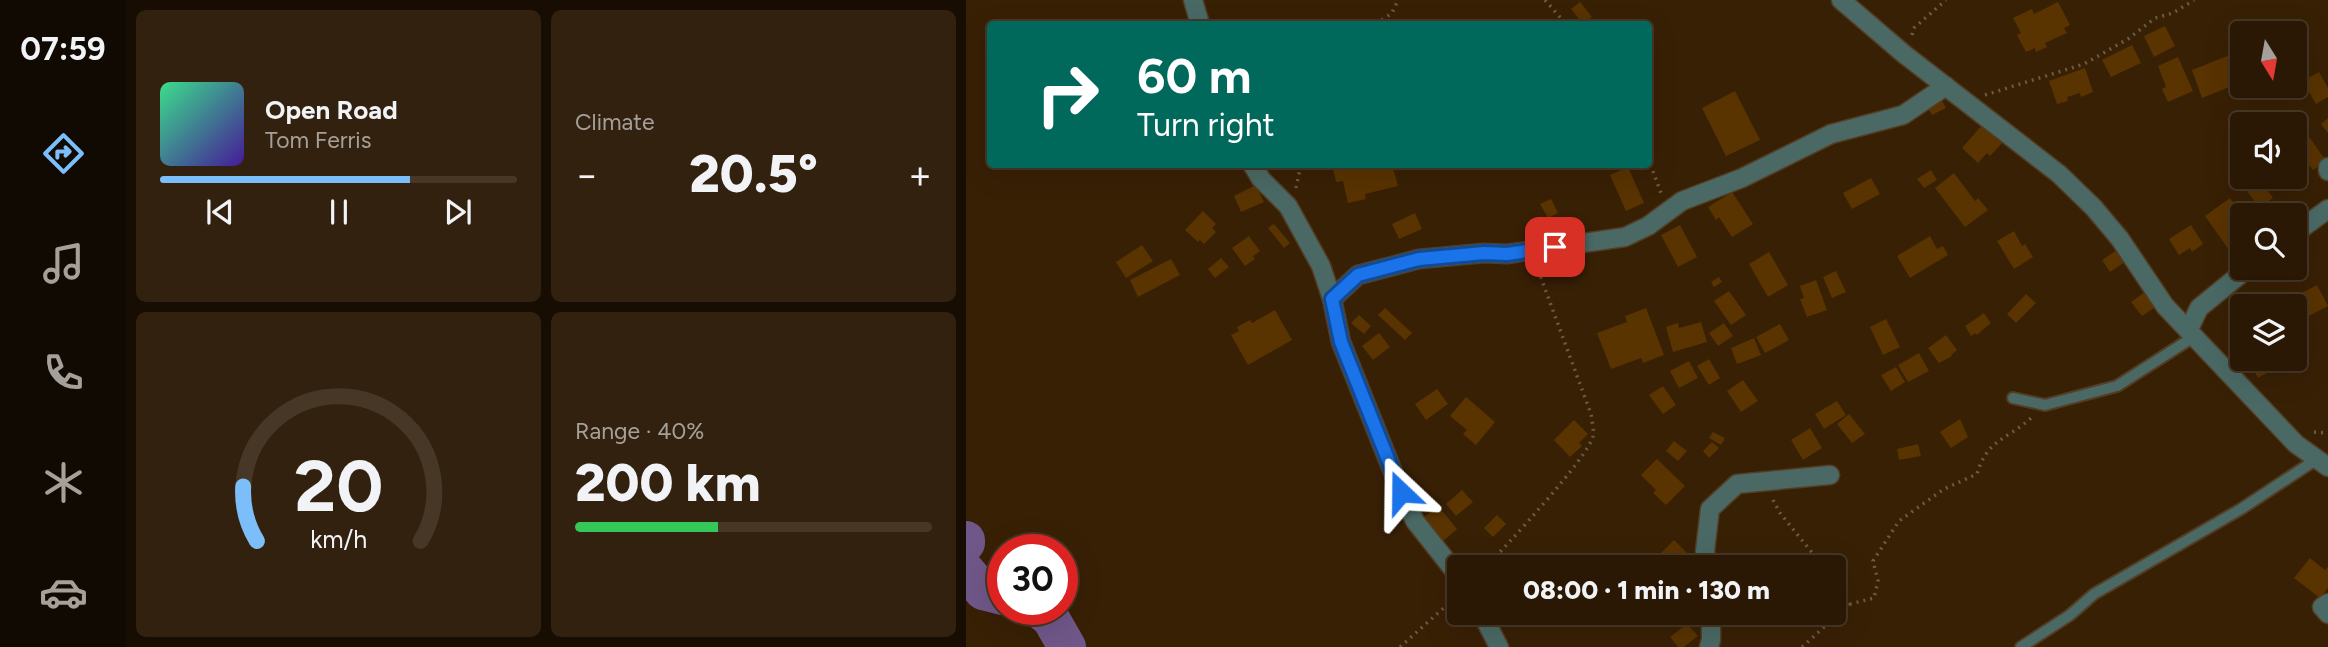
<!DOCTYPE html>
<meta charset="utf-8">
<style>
:root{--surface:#2a1804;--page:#32210e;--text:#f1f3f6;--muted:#a5a09a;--line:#463726;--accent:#7cbef9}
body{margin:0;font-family:Figtree,sans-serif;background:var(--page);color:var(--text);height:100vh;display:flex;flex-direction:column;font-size:26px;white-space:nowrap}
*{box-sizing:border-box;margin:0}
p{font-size:23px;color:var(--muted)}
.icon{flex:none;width:38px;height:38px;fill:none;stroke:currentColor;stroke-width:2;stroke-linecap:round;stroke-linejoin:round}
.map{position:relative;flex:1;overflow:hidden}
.sheet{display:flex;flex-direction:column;gap:10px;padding:10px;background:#170d02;width:840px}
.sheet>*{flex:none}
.banner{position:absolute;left:21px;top:21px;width:665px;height:147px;border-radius:7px;box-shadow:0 7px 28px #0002,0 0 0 2px var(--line);background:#00695c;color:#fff;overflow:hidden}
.needle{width:46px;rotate:169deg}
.controls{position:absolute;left:1264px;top:21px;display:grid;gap:14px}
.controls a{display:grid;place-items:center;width:77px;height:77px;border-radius:7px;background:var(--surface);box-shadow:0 7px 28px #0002,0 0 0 2px var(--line);font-size:35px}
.speed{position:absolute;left:21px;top:534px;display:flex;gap:14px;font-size:35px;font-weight:700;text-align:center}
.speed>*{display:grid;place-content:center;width:91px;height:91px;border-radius:50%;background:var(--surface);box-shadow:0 7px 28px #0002,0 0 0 2px var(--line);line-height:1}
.speed .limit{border:10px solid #d22;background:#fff;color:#111}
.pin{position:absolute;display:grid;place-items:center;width:60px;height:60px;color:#fff;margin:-30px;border-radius:14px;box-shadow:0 4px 10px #0006}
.me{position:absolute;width:77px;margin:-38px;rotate:337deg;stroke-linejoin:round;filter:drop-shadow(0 0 5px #0008)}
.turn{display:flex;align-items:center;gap:24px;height:147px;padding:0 35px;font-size:32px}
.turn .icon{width:91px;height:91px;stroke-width:2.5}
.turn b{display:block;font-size:49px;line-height:60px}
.big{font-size:52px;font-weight:800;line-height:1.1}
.sheet .tile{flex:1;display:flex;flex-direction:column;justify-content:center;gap:10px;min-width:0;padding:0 24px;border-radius:10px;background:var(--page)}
.sheet .dial{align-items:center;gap:0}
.dial svg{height:182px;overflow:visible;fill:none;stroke:var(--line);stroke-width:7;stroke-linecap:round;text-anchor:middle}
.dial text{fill:var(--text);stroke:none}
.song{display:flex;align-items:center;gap:21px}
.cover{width:84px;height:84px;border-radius:10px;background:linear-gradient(135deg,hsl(150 70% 55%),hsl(260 70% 35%))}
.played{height:7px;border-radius:4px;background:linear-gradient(90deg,var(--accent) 70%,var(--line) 70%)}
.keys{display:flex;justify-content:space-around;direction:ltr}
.heat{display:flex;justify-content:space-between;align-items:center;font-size:38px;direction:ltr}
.charge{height:10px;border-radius:5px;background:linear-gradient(90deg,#34c759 40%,var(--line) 0)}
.sheet .tiles{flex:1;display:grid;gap:10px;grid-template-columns:repeat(2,1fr)}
.trip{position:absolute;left:481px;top:555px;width:399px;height:70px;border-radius:7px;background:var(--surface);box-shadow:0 7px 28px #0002,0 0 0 2px var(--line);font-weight:800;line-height:70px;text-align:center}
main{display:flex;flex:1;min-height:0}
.menu{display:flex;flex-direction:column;width:126px;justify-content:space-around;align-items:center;background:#110a02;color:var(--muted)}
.menu .icon{width:49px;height:49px}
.menu .current{color:var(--accent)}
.menu b{font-size:32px;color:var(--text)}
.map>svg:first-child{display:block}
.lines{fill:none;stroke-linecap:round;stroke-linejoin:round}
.river{stroke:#705789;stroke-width:38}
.building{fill:#593300}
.lane-casing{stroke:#533d24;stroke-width:14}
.street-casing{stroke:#533d24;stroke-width:21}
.path{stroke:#6e5942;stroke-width:3.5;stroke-dasharray:2 5;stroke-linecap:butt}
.lane{stroke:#4a6965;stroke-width:10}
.street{stroke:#4a6965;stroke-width:18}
.route-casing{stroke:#114b97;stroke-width:18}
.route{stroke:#1a73e8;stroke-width:12}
</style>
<main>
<nav class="menu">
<b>07:59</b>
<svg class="icon current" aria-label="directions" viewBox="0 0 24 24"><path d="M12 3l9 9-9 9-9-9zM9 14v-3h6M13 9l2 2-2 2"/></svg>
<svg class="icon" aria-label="music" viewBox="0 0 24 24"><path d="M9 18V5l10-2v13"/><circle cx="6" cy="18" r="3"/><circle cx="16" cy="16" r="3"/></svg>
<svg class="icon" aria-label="phone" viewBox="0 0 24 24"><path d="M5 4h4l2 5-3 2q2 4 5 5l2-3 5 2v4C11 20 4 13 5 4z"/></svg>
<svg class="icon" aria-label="climate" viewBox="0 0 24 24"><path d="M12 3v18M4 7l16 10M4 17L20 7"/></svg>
<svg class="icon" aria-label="car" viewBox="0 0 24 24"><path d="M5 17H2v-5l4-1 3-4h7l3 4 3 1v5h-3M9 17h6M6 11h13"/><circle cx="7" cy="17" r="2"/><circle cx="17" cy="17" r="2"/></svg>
</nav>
<section class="sheet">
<div class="tiles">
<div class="tile">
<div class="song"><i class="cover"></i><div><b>Open Road</b><p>Tom Ferris</p></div></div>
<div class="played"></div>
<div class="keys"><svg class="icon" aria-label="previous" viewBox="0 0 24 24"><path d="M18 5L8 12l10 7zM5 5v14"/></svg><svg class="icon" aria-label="pause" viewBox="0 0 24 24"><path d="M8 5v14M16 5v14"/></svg><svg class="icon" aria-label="next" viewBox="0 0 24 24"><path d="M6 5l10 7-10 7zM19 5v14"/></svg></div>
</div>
<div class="tile"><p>Climate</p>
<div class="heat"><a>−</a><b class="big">20.5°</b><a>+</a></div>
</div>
<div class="tile dial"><svg viewBox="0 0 100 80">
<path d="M14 69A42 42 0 1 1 86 69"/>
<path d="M14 69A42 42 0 0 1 8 45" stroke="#7cbef9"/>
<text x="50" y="56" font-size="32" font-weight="700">20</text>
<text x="50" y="72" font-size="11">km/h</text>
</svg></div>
<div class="tile"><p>Range · 40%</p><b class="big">200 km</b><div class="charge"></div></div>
</div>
</section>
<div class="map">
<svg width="1362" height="647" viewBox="0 0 1362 647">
<rect width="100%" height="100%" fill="#382005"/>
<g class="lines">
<g class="river">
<polyline points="0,540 0,543"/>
<polyline points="0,571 17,591 37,596"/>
<polyline points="73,609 85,619 101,647"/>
</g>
</g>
<g class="building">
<polygon points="614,2 626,17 617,24 605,9"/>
<polygon points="1092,2 1104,25 1098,28 1101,33 1079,43 1081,47 1070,52 1069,48 1060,52 1051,35 1055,33 1047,18 1066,9 1068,14"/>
<polygon points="1199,26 1209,46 1188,57 1178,36"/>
<polygon points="1166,45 1175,63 1145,77 1136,60"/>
<polygon points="1274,51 1276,57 1276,82 1236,98 1226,70"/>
<polygon points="1212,57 1227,91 1202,102 1196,89 1200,87 1192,66"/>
<polygon points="1119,68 1127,92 1115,97 1114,93 1101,97 1102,101 1091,104 1083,81"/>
<polygon points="1353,72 1362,88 1362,97 1350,104 1337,81"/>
<polygon points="769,91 794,140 760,156 736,108"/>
<polygon points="975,99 980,108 966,115 961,106"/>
<polygon points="1362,118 1362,133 1355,124"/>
<polygon points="1017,124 1037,142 1024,156 1021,153 1012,163 996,148"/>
<polygon points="1344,138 1360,161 1347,170 1344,166 1336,171 1340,175 1329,182 1326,177 1328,177 1328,148"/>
<polygon points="366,164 426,164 432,186 399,194 400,199 382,203 377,181 370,182"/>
<polygon points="662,167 678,203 660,211 644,175"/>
<polygon points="965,170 971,180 958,188 951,179"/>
<polygon points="988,173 1009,201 1012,198 1022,210 999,227 969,188"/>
<polygon points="1289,177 1292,177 1307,198 1297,205 1294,201 1290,204 1277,185"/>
<polygon points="905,178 914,194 886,209 877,193"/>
<polygon points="290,185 298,202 275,212 268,196"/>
<polygon points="766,192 787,224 766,237 753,217 750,220 742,207"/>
<polygon points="1264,198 1276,215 1276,241 1263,250 1239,216"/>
<polygon points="585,199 592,213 582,218 574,204"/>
<polygon points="237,211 250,224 246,228 250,232 238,244 234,240 232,242 219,230"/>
<polygon points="449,213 456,229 433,239 426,224"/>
<polygon points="308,224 324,243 318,248 302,228"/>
<polygon points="714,225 731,257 712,267 695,235"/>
<polygon points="1225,225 1237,244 1226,252 1224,248 1213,255 1203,239"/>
<polygon points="1048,231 1056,246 1059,244 1067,257 1048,269 1031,241"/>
<polygon points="283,236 294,251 287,256 289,259 279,266 266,248"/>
<polygon points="964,236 971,249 977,246 982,255 944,278 931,256"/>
<polygon points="176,245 187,261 160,278 150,262"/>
<polygon points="1151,250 1159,262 1144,272 1136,260"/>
<polygon points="803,252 822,285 802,297 783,264"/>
<polygon points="1276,252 1276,262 1267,268 1262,262"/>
<polygon points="255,258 263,267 249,278 242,269"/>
<polygon points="205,259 214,275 172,297 164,280"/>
<polygon points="870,271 880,292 866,298 857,277"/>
<polygon points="753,277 756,282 748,287 745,282"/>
<polygon points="850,280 861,310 841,317 834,299 838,298 834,286"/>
<polygon points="1351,285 1362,306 1341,317 1330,296"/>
<polygon points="763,291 780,315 765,325 748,301"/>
<polygon points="1180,291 1191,306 1176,316 1165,302"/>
<polygon points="1060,294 1070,303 1050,323 1041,314"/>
<polygon points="419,308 446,333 439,340 412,315"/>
<polygon points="680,308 698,355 677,363 675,358 645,369 631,333 661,322 659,316"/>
<polygon points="309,310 326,340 282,365 265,335 273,331 271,327 284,320 286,323"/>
<polygon points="1018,313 1025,323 1011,335 1009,333 1005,336 999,326"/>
<polygon points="393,315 405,326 398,334 385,323"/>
<polygon points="920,319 934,347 917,355 904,327"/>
<polygon points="735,322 741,342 707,352 700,327 712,323 713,328"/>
<polygon points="758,323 767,336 752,346 743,333"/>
<polygon points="814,324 823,340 799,353 790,337"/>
<polygon points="413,333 424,347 407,360 396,346"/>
<polygon points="980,335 991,350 985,355 986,356 973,363 962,348"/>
<polygon points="788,338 795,355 771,364 765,348"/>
<polygon points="953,353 963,371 942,382 932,365"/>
<polygon points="743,359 754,378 743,385 731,366"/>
<polygon points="1282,359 1326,359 1292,378"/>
<polygon points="723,361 732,378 713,388 704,371"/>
<polygon points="930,367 939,382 925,391 915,375"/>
<polygon points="777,380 792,401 775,412 761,391"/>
<polygon points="697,386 710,405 697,414 683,395"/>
<polygon points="471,389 482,404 460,420 449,404"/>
<polygon points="500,397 529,422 510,445 497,434 501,430 484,416"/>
<polygon points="871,401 880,415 858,429 849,414"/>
<polygon points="883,414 899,434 886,443 871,424"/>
<polygon points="994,419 1002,437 985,448 974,432"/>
<polygon points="608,420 622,434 613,443 616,446 604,457 588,440"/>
<polygon points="844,428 856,448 837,460 825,440"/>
<polygon points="747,432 759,438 755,445 743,438"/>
<polygon points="708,441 721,451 712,461 700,451"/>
<polygon points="746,442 753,448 743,458 737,451"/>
<polygon points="952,444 955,456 933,460 931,449"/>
<polygon points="691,459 719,486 700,505 687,493 690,490 675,475"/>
<polygon points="496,490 507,502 490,516 480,504"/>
<polygon points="472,506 491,529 477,541 458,517"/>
<polygon points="531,515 540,524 527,537 518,528"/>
<polygon points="708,540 732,564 730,567 699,567 690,558"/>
<polygon points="1344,558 1359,570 1362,567 1362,588 1354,598 1328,578"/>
<polygon points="721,624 732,636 718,647 712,647 704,637"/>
</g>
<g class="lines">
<g class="lane-casing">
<g id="lane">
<polyline points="1047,398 1079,405 1151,386 1229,336"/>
<polyline points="1055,647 1104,615 1128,594 1275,509 1351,459"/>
</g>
</g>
<g class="street-casing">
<g id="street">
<polyline points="227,0 234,24"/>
<polyline points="875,0 938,54 1093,174 1128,208 1154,239 1199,306 1330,444 1362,467"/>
<polyline points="286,164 295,179 322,206 355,266 366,299 375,342 435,492 449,521 494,578"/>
<polyline points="1362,167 1362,171"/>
<polyline points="1328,234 1362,209"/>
<polyline points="366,299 392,275 453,259 518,253 541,254 659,237 682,226 716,201 776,178 865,134 937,115 980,86"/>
<polyline points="1223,329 1233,308 1282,268"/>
<polyline points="742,567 739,551 744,509 771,484 864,475"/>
<polyline points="1362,603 1356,607 1362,614"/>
<polyline points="515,612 533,647"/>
<polyline points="743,647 745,640 745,612"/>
</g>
</g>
<g class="path">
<polyline points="579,0 600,24"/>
<polyline points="410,24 426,13 432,0"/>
<polyline points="946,35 948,28 980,0"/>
<polyline points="1019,95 1118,64 1162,39 1189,18 1207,13 1228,0"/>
<polyline points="682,158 695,193"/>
<polyline points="330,188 335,164"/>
<polyline points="1348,432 1362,433"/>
<polyline points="807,500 814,513 852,560 853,567"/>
<path d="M 520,567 C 539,547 623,457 627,436 C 628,430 626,421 625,414 L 571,267"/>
<path d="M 868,590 L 884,604 L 908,598 L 912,581 L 907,561 L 933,521 L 978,489 L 1011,474 C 1021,439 1041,440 1065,418"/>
<polyline points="434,647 490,597"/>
<polyline points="836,647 884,604"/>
</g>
<use href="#lane" class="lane"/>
<use href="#street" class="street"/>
</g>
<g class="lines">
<g class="route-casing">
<polyline id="route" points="435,492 375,342 366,299 392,275 453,259 518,253 541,254 589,247"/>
</g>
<use href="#route" class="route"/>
</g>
</svg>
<div class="controls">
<a><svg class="needle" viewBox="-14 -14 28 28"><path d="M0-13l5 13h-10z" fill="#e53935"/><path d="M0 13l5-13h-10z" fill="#a5a09a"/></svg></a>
<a><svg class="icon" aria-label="sound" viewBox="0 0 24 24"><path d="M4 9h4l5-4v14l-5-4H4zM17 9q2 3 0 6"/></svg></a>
<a><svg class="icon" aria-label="search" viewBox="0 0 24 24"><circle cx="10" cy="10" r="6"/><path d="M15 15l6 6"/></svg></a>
<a><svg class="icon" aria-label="layers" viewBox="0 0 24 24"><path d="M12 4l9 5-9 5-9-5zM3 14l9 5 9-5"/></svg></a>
</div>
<div class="speed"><div class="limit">30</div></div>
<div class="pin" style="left:589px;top:247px;background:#d93025"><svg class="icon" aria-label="arrive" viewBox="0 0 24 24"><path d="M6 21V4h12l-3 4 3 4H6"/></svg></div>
<svg class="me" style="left:435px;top:492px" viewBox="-20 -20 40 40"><path d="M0-17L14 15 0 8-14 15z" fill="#1a73e8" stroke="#fff" stroke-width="4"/></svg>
<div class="trip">08:00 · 1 min · 130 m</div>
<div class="banner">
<div class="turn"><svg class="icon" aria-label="right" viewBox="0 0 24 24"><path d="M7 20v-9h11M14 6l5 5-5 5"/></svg><div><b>60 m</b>Turn right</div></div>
</div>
</div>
</main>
